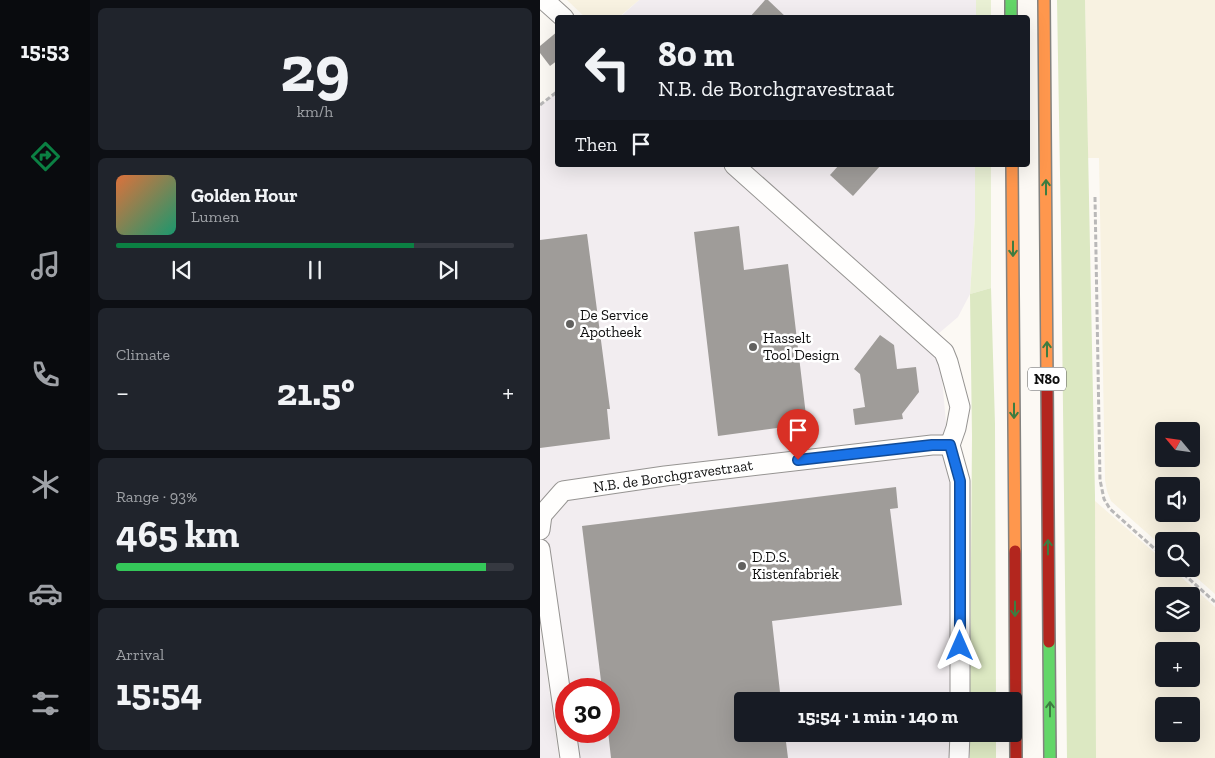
<!DOCTYPE html>
<meta charset="utf-8">
<style>
:root{--surface:#171b24;--page:#20242c;--text:#f1f3f6;--muted:#9ea1a6;--line:#363941;--accent:#0b8043}
body{margin:0;font-family:"Zilla Slab",serif;background:var(--page);color:var(--text);height:100vh;display:flex;flex-direction:column;font-size:19px;white-space:nowrap}
*{box-sizing:border-box;margin:0}
p{font-size:16px;color:var(--muted)}
.icon{flex:none;width:28px;height:28px;fill:none;stroke:currentColor;stroke-width:2;stroke-linecap:round;stroke-linejoin:round}
.map{position:relative;flex:1;overflow:hidden}
.drawer{display:flex;flex-direction:column;gap:8px;padding:8px;background:#0d0f14;width:450px}
.drawer>*{flex:none}
.hud{position:absolute;left:15px;top:15px;width:475px;height:152px;border-radius:5px;box-shadow:0 5px 20px #0002;background:#171b24;color:var(--text);overflow:hidden}
.needle{width:32px;rotate:299deg}
.fabs{position:absolute;left:615px;top:422px;display:grid;gap:10px}
.fabs a{display:grid;place-items:center;width:45px;height:45px;border-radius:5px;background:var(--surface);box-shadow:0 5px 20px #0002;font-size:25px}
.speed{position:absolute;left:15px;top:678px;display:flex;gap:10px;font-size:25px;font-weight:700;text-align:center}
.speed>*{display:grid;place-content:center;width:65px;height:65px;border-radius:50%;background:var(--surface);box-shadow:0 5px 20px #0002;line-height:1}
.speed .limit{border:8px solid #d22;background:#fff;color:#111}
.pin{position:absolute;display:grid;place-items:center;width:42px;height:42px;color:#fff;margin:-51px -21px;border-radius:50% 50% 50% 0;rotate:-45deg;box-shadow:0 0 5px #0007}
.pin .icon{rotate:45deg}
.me{position:absolute;width:55px;margin:-28px;rotate:0deg;stroke-linejoin:round;filter:drop-shadow(0 0 4px #0008)}
.turn{display:flex;align-items:center;gap:18px;height:105px;padding:0 20px;font-size:22px}
.turn .icon{width:65px;height:65px;stroke-width:2.5}
.turn b{display:block;font-size:35px;line-height:42px}
.then{display:flex;align-items:center;height:48px;padding:0 20px;background:#0003;gap:10px;font-size:19px}
.big{font-size:38px;font-weight:700;line-height:1.1}
.drawer .tile{flex:1;display:flex;flex-direction:column;justify-content:center;gap:8px;min-width:0;padding:0 18px;border-radius:8px;background:var(--page)}
.drawer .dial{align-items:center;gap:0}
.dial b{font-size:65px;line-height:1}
.song{display:flex;align-items:center;gap:15px}
.cover{width:60px;height:60px;border-radius:8px;background:linear-gradient(135deg,hsl(20 70% 55%),hsl(160 70% 35%))}
.played{height:5px;border-radius:2px;background:linear-gradient(90deg,var(--accent) 75%,var(--line) 75%)}
.keys{display:flex;justify-content:space-around;direction:ltr}
.heat{display:flex;justify-content:space-between;align-items:center;font-size:28px;direction:ltr}
.charge{height:8px;border-radius:4px;background:linear-gradient(90deg,#34c759 93%,var(--line) 0)}
.trip{position:absolute;left:194px;top:692px;width:288px;height:50px;border-radius:5px;background:var(--surface);box-shadow:0 5px 20px #0002;font-weight:700;line-height:50px;text-align:center}
main{display:flex;flex:1;min-height:0}
.menu{display:flex;flex-direction:column;width:90px;justify-content:space-around;align-items:center;background:#090b0e;color:var(--muted)}
.menu .icon{width:35px;height:35px}
.menu .active{color:var(--accent)}
.menu b{font-size:22px;color:var(--text)}
.map>svg:first-child{display:block}
.industrial{fill:#f2edf0;fill-rule:evenodd}
.farmland{fill:#f8f2e1;fill-rule:evenodd}
.green{fill:#e9f0d4}
.forest{fill:#dce8c2}
.building{fill:#9f9c99}
.lines{fill:none;stroke-linecap:round;stroke-linejoin:round}
.street-casing{stroke:#969492;stroke-width:21}
.fast-casing{stroke:#83827f;stroke-width:14}
.slow-casing{stroke:#83827f;stroke-width:14}
.jam-casing{stroke:#83827f;stroke-width:14}
.path{stroke:#b9b8b8;stroke-width:3;stroke-dasharray:5 2.5;stroke-linecap:butt}
.street{stroke:#fffefd;stroke-width:19}
.fast{stroke:#63d668;stroke-width:11}
.slow{stroke:#ff974d;stroke-width:11}
.jam{stroke:#b3261e;stroke-width:11}
.oneway{stroke:#3d7c40}
.route-casing{stroke:#114b97;stroke-width:12}
.route{stroke:#1a73e8;stroke-width:9}
.poi-dot{fill:#62615f;stroke:#fff;stroke-width:2}
.labels{text-anchor:middle;dominant-baseline:central;stroke-width:5;stroke-linejoin:round;paint-order:stroke}
.shield{fill:#fff;stroke:#575757;stroke-width:1}
.shield-label{font-size:14px;font-weight:bold;fill:#0f0f0f}
.poi-label{font-size:15px;fill:#0f0f0f;stroke:#fff;text-anchor:start}
.street-label{font-size:15px;fill:#0f0f0f;stroke:#fff}
</style>
<main>
<nav class="menu">
<b>15:53</b>
<svg class="icon active" aria-label="directions" viewBox="0 0 24 24"><path d="M12 3l9 9-9 9-9-9zM9 14v-3h6M13 9l2 2-2 2"/></svg>
<svg class="icon" aria-label="music" viewBox="0 0 24 24"><path d="M9 18V5l10-2v13"/><circle cx="6" cy="18" r="3"/><circle cx="16" cy="16" r="3"/></svg>
<svg class="icon" aria-label="phone" viewBox="0 0 24 24"><path d="M5 4h4l2 5-3 2q2 4 5 5l2-3 5 2v4C11 20 4 13 5 4z"/></svg>
<svg class="icon" aria-label="climate" viewBox="0 0 24 24"><path d="M12 3v18M4 7l16 10M4 17L20 7"/></svg>
<svg class="icon" aria-label="car" viewBox="0 0 24 24"><path d="M5 17H2v-5l4-1 3-4h7l3 4 3 1v5h-3M9 17h6M6 11h13"/><circle cx="7" cy="17" r="2"/><circle cx="17" cy="17" r="2"/></svg>
<svg class="icon" aria-label="filters" viewBox="0 0 24 24"><path d="M4 7h16M4 17h16"/><circle cx="9" cy="7" r="2"/><circle cx="15" cy="17" r="2"/></svg>
</nav>
<section class="drawer">
<div class="tile dial"><b>29</b><p>km/h</p></div>
<div class="tile">
<div class="song"><i class="cover"></i><div><b>Golden Hour</b><p>Lumen</p></div></div>
<div class="played"></div>
<div class="keys"><svg class="icon" aria-label="previous" viewBox="0 0 24 24"><path d="M18 5L8 12l10 7zM5 5v14"/></svg><svg class="icon" aria-label="pause" viewBox="0 0 24 24"><path d="M8 5v14M16 5v14"/></svg><svg class="icon" aria-label="next" viewBox="0 0 24 24"><path d="M6 5l10 7-10 7zM19 5v14"/></svg></div>
</div>
<div class="tile"><p>Climate</p>
<div class="heat"><a>−</a><b class="big">21.5°</b><a>+</a></div>
</div>
<div class="tile"><p>Range · 93%</p><b class="big">465 km</b><div class="charge"></div></div>
<div class="tile"><p>Arrival</p><b class="big">15:54</b></div>
</section>
<div class="map">
<svg width="675" height="758" viewBox="0 0 675 758">
<rect width="100%" height="100%" fill="#fcf9f4"/>
<g class="industrial">
<polygon points="99,0 436,0 436,17 79,18"/>
<path d="M 17,91 L 18,165 L 435,165 L 435,217 L 430,294 L 418,317 L 398,334 L 410,467 L 410,701 L 202,701 L 202,734 L 411,734 L 411,758 L 30,758 L 0,604 L 0,107 ZM 26,689 L 69,689 L 69,731 L 26,731 Z"/>
<polygon points="0,625 19,758 0,758"/>
</g>
<g class="farmland">
<polygon points="27,0 99,0 79,17 46,18"/>
<path d="M 545,0 L 675,0 L 675,594 L 647,569 L 651,569 L 651,541 L 624,541 L 624,548 L 571,501 L 567,491 L 565,480 L 559,158 L 548,158 ZM 624,431 L 651,431 L 651,459 L 624,459 ZM 624,486 L 651,486 L 651,514 L 624,514 Z"/>
<path d="M 555,501 L 624,561 L 624,569 L 632,569 L 675,607 L 675,758 L 556,758 ZM 624,596 L 651,596 L 651,624 L 624,624 ZM 624,651 L 651,651 L 651,679 L 624,679 ZM 624,706 L 651,706 L 651,734 L 624,734 Z"/>
</g>
<g class="green">
<rect x="436" y="0" width="15" height="17"/>
<polygon points="435,165 451,165 451,288 430,294 435,217"/>
</g>
<g class="forest">
<polygon points="517,0 545,0 555,495 556,758 527,758 521,232"/>
<polygon points="451,288 455,424 456,701 430,701 432,436 430,294"/>
<rect x="430" y="734" width="26" height="24"/>
</g>
<g class="building">
<polygon points="225,0 228,0 247,18 209,18"/>
<polygon points="18,31 18,60 10,66 0,53 0,46"/>
<polygon points="299,165 341,165 313,196 290,175"/>
<polygon points="199,226 204,270 248,264 267,424 178,436 154,232"/>
<polygon points="47,234 70,409 67,409 70,439 0,448 0,240"/>
<polygon points="340,335 354,345 357,369 376,367 379,392 362,414 363,419 315,425 313,409 325,407 320,374 314,369"/>
<polygon points="356,487 358,508 350,509 362,605 232,621 241,701 202,701 202,734 245,734 248,758 71,758 68,731 69,689 62,689 42,526"/>
</g>
<g class="lines">
<g class="street-casing">
<g id="street">
<polyline points="4,0 24,18"/>
<polyline points="194,165 404,352 408,362 420,407 416,428 410,445 420,481 420,701"/>
<polyline points="0,530 2,515 23,491 125,476 392,445 410,445"/>
<polyline points="0,549 30,758"/>
<polyline points="419,758 420,734"/>
</g>
</g>
<g class="fast-casing">
<g id="fast">
<polyline points="471,0 471,18"/>
<polyline points="509,642 510,758"/>
</g>
</g>
<g class="slow-casing">
<g id="slow">
<polyline points="504,0 507,380"/>
<polyline points="472,165 475,551"/>
</g>
</g>
<g class="jam-casing">
<g id="jam">
<polyline points="507,380 509,642"/>
<polyline points="475,551 476,758"/>
</g>
</g>
<g class="path">
<polyline points="0,105 18,91"/>
<polyline points="555,197 560,480 564,499 570,509 624,557"/>
<polyline points="638,569 675,602"/>
</g>
<use href="#street" class="street"/>
<use href="#fast" class="fast"/>
<use href="#slow" class="slow"/>
<use href="#jam" class="jam"/>
</g>
<defs><path id="oneway-shaft" d="M-6 0H5M1.5-3L5.5 0L1.5 3" fill="none" stroke-width="1.6" stroke-linecap="round" stroke-linejoin="round" transform="scale(1.25)"/></defs>
<g class="oneway">
<use href="#oneway-shaft" transform="translate(506 187) rotate(-90)"/>
<use href="#oneway-shaft" transform="translate(473 249) rotate(90)"/>
<use href="#oneway-shaft" transform="translate(507 349) rotate(-90)"/>
<use href="#oneway-shaft" transform="translate(474 411) rotate(90)"/>
<use href="#oneway-shaft" transform="translate(508 547) rotate(-90)"/>
<use href="#oneway-shaft" transform="translate(475 609) rotate(90)"/>
<use href="#oneway-shaft" transform="translate(510 709) rotate(-90)"/>
</g>
<g class="lines">
<g class="route-casing">
<polyline id="route" points="258,460 392,445 410,445 420,481 420,646"/>
</g>
<use href="#route" class="route"/>
</g>
<g class="poi-dot">
<circle cx="30" cy="324" r="5"/>
<circle cx="213" cy="347" r="5"/>
<circle cx="202" cy="566" r="5"/>
</g>
<g class="labels">
<rect class="shield" x="488" y="367.5" width="38" height="23" rx="4"/>
<g class="shield-label">
<text x="507" y="379">N80</text>
</g>
<g class="poi-label">
<text x="40" y="315">De Service<tspan x="40" dy="17">Apotheek</tspan></text>
<text x="223" y="338">Hasselt<tspan x="223" dy="17">Tool Design</tspan></text>
<text x="212" y="557">D.D.S.<tspan x="212" dy="17">Kistenfabriek</tspan></text>
</g>
<g class="street-label">
<text transform="translate(133 476) rotate(-8)">N.B. de Borchgravestraat</text>
</g>
</g>
</svg>
<div class="fabs">
<a><svg class="needle" viewBox="-14 -14 28 28"><path d="M0-13l5 13h-10z" fill="#e53935"/><path d="M0 13l5-13h-10z" fill="#9ea1a6"/></svg></a>
<a><svg class="icon" aria-label="sound" viewBox="0 0 24 24"><path d="M4 9h4l5-4v14l-5-4H4zM17 9q2 3 0 6"/></svg></a>
<a><svg class="icon" aria-label="search" viewBox="0 0 24 24"><circle cx="10" cy="10" r="6"/><path d="M15 15l6 6"/></svg></a>
<a><svg class="icon" aria-label="layers" viewBox="0 0 24 24"><path d="M12 4l9 5-9 5-9-5zM3 14l9 5 9-5"/></svg></a>
<a>+</a>
<a>−</a>
</div>
<div class="speed"><div class="limit">30</div></div>
<div class="pin" style="left:258px;top:460px;background:#d93025"><svg class="icon" aria-label="arrive" viewBox="0 0 24 24"><path d="M6 21V4h12l-3 4 3 4H6"/></svg></div>
<svg class="me" style="left:420px;top:646px" viewBox="-20 -20 40 40"><path d="M0-17L14 15 0 8-14 15z" fill="#1a73e8" stroke="#fff" stroke-width="4"/></svg>
<div class="trip">15:54 · 1 min · 140 m</div>
<div class="hud">
<div class="turn"><svg class="icon" aria-label="left" viewBox="0 0 24 24"><path d="M17 20v-9H6M10 6l-5 5 5 5"/></svg><div><b>80 m</b>N.B. de Borchgravestraat</div></div>
<div class="then">Then<svg class="icon" aria-label="arrive" viewBox="0 0 24 24"><path d="M6 21V4h12l-3 4 3 4H6"/></svg></div>
</div>
</div>
</main>
